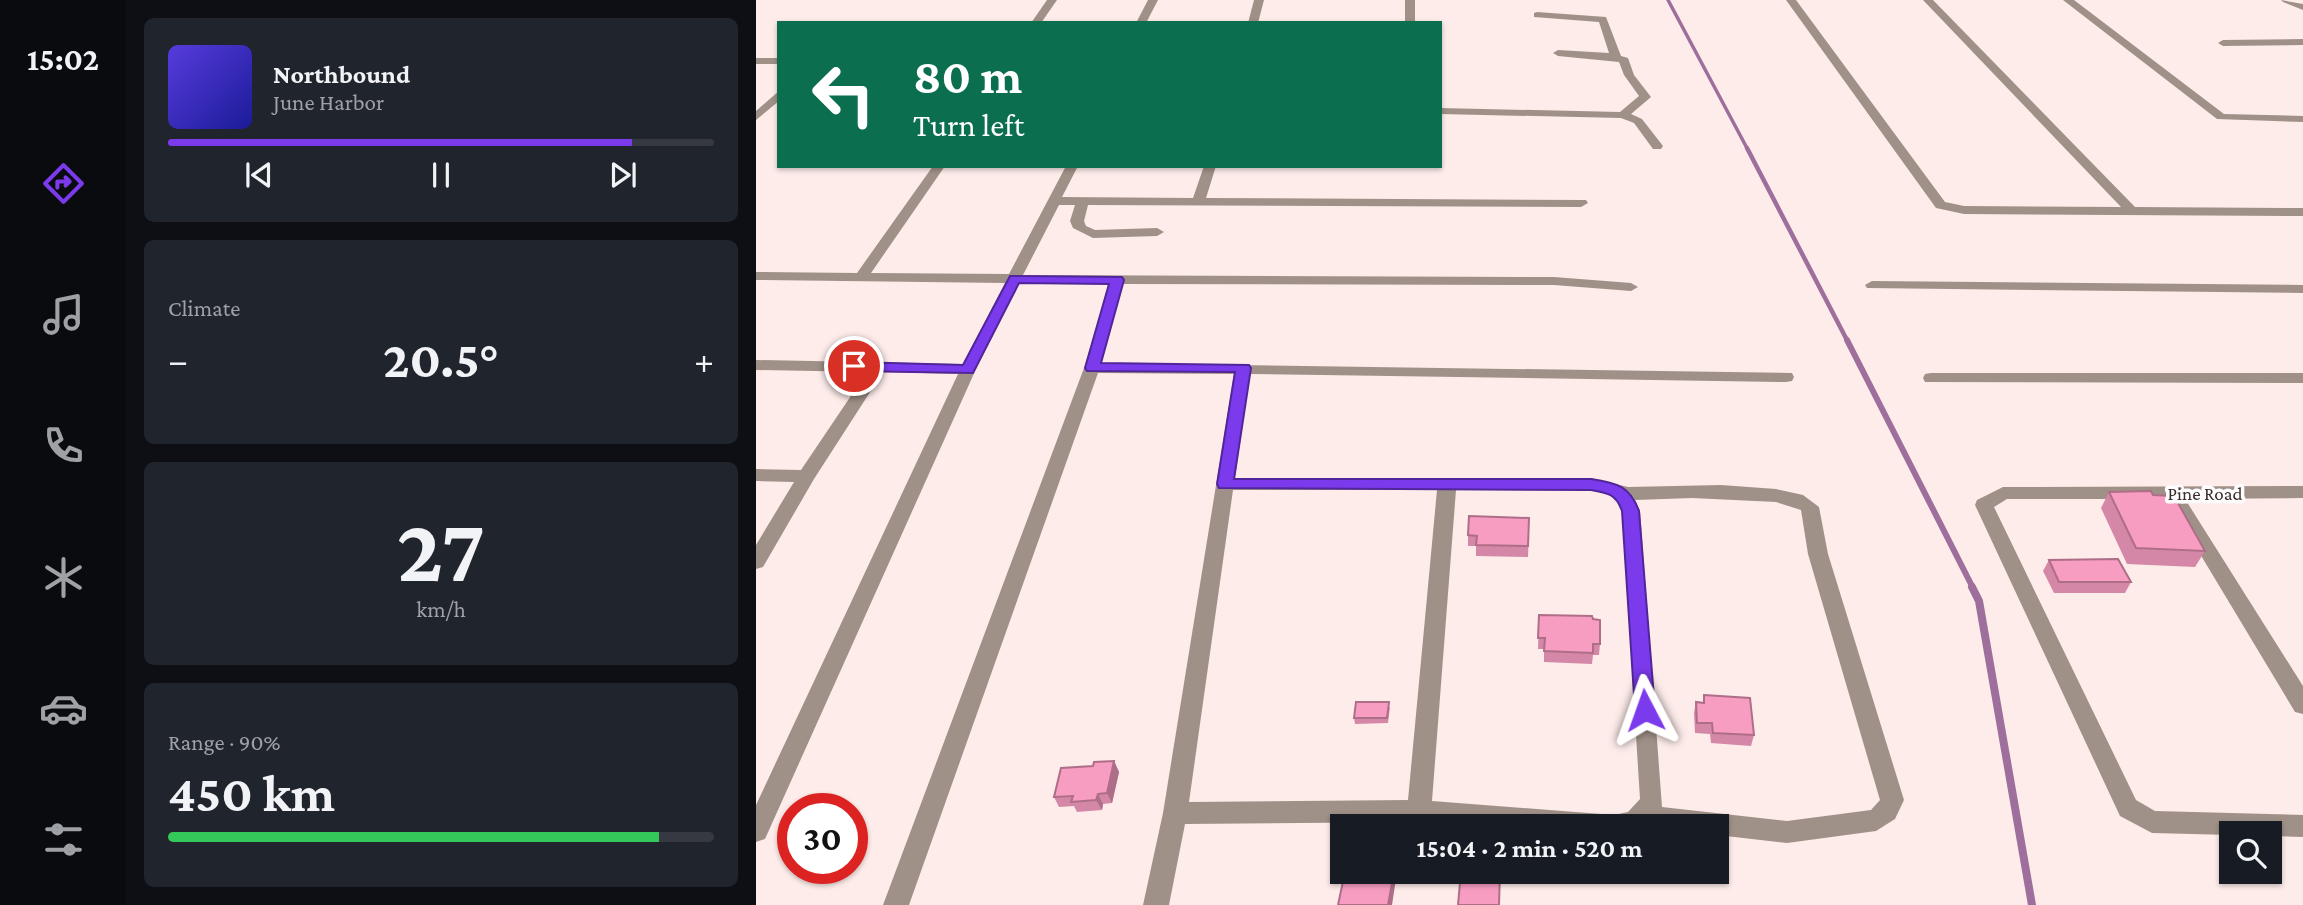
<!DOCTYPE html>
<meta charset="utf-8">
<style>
:root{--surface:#171b24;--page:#20242c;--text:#f1f3f6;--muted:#9ea1a6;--line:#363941;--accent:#7c3aed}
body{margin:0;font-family:"Crimson Pro",serif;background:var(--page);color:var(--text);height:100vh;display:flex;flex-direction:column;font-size:26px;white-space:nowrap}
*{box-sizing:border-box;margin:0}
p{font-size:23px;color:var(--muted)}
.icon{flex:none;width:38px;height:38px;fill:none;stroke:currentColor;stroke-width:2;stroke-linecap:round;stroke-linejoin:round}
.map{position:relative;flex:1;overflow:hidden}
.drawer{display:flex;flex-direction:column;gap:18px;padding:18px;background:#0d0f14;width:630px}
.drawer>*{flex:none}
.top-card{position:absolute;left:21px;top:21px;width:665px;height:147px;border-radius:0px;box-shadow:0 2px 5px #0004;background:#0b6e4f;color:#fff;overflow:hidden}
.buttons{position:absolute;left:1463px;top:821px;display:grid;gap:14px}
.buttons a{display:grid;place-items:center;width:63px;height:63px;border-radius:0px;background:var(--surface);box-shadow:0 2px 5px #0004;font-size:35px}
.speed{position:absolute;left:21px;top:793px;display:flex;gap:14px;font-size:35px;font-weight:700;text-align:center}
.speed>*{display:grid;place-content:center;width:91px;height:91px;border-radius:50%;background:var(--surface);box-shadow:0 2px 5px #0004;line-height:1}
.speed .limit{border:10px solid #d22;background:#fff;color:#111}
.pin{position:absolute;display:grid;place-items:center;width:60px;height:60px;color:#fff;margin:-30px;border:4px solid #fff;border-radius:50%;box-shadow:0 2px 7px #0007}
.me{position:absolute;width:77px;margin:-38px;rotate:356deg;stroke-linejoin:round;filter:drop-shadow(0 0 5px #0008)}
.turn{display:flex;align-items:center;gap:24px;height:147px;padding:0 21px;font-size:32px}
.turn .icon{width:91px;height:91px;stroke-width:2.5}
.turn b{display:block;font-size:49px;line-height:60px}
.big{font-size:52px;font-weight:700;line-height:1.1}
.drawer .widget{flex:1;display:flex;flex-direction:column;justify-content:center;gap:10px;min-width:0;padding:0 24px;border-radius:10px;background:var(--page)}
.drawer .dial{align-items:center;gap:0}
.dial b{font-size:91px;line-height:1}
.song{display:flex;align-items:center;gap:21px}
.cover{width:84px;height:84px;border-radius:10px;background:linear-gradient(135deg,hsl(250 70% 55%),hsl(240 70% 35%))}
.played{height:7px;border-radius:4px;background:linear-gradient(90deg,var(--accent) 85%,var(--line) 85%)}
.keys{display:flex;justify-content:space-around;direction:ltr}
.heat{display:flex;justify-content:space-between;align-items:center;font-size:38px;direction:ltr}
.charge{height:10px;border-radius:5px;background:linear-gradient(90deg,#34c759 90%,var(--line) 0)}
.trip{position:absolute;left:574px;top:814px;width:399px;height:70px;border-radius:0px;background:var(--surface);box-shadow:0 2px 5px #0004;font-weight:700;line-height:70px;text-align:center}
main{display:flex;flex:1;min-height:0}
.tab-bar{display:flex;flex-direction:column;width:126px;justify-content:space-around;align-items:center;background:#090b0e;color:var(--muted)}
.tab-bar .icon{width:49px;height:49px}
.tab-bar .selected{color:var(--accent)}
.tab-bar b{font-size:32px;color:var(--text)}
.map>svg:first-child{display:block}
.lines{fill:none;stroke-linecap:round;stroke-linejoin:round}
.stream-far3{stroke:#9e6f9d;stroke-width:3.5}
.stream-far2{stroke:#9e6f9d;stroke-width:4.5}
.stream-far1{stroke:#9e6f9d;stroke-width:6}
.stream{stroke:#9e6f9d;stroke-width:8}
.minor{fill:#a09188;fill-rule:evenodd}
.wall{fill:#d587a7}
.shaded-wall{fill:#ae6e88}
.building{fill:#f89dc2;stroke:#ae6e88;stroke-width:2}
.route{fill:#7c3aed;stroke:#51269a;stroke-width:2}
.labels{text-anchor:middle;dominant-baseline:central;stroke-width:7;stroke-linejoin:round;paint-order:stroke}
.street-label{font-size:19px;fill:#3b2b29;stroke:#fdfdfd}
</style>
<main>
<nav class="tab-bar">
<b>15:02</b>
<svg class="icon selected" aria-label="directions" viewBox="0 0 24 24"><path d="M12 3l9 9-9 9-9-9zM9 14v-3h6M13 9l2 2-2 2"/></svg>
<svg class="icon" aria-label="music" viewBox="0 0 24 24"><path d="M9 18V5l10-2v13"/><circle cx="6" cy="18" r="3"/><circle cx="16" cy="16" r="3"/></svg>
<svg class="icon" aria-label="phone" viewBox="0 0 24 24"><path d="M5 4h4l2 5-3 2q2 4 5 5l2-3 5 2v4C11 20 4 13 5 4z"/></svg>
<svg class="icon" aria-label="climate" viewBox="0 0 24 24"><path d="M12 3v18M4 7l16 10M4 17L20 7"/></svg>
<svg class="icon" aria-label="car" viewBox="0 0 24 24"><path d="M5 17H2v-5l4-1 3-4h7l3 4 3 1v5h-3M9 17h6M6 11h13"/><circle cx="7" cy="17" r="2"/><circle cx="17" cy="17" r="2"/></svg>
<svg class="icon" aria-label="filters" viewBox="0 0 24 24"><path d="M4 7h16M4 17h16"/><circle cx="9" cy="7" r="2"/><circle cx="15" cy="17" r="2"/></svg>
</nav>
<section class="drawer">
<div class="widget">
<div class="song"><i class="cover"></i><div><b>Northbound</b><p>June Harbor</p></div></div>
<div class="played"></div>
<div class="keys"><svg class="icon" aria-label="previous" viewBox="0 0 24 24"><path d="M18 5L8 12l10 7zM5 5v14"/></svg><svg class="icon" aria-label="pause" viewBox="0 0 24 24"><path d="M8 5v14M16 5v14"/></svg><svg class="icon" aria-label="next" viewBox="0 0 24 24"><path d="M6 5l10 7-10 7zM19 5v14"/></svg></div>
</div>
<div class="widget"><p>Climate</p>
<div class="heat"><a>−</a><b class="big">20.5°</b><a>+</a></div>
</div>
<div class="widget dial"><b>27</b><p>km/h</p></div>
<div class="widget"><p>Range · 90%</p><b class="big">450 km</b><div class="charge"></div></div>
</section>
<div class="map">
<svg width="1547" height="905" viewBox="0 0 1547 905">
<rect width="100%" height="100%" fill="#fdecea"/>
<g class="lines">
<polyline class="stream-far3" points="912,0 992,150"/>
<polyline class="stream-far2" points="991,148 1092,342"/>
<polyline class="stream-far1" points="1091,340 1217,588"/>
<polyline class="stream" points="1216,587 1223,601 1276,905"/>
<g class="minor">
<polygon points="291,0 301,0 285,23 275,23"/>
<polygon points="392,0 402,0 390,23 380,23"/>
<polygon points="498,0 508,0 502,23 492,23"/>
<rect x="649" y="0" width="10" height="23"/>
<polygon points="1030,0 1040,0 1189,202 1208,206 1365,207 1167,0 1177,0 1379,207 1547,208 1547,216 1208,214 1180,208"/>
<polygon points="1307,0 1318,0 1468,114 1547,116 1547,122 1461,119"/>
<polygon points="1525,0 1547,4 1547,10 1527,2"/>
<polygon points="781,12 850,17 865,56 872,58 878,75 895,97 875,114 886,119 907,146 905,149 897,149 878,123 865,118 684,114 684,108 864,112 883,96 868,75 863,62 802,56 797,53 802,50 853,53 843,22 778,17 778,13"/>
<polygon points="1547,39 1547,45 1467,46 1462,43 1467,40"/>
<rect x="0" y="58" width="23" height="6"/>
<polygon points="23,91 23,101 0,120 0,111"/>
<path d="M 177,166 L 189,166 L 115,273 L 253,274 L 310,166 L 322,166 L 306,197 L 437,198 L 448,166 L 460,166 L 450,198 L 830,200 L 832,203 L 825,207 L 332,205 L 328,221 L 330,226 L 339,230 L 401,228 L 408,232 L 401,236 L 337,238 L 317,228 L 314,221 L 319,205 L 303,205 L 267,275 L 798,277 L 875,283 L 882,287 L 875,291 L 798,285 L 367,284 L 345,363 L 1036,373 L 1038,377 L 1036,381 L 1030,382 L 494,374 L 479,478 L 835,478 L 872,487 L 965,485 L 1020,489 L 1047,495 L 1063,507 L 1072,554 L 1148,800 L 1139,819 L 1120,831 L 1031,843 L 961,835 L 961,826 L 714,826 L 663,822 L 429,824 L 413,905 L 387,905 L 407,813 L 478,374 L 342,373 L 153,905 L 127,905 L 328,368 L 353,284 L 263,283 L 220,369 L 9,839 L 0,842 L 0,805 L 202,374 L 127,372 L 58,479 L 7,567 L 0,569 L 0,545 L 38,482 L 0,481 L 0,469 L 45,470 L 111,372 L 0,370 L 0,360 L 207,364 L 249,283 L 0,280 L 0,272 L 101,273 ZM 477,490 L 681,490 L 652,800 L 433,802 ZM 700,490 L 835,490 L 858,496 L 866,511 L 884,799 L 872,812 L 858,815 L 676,801 ZM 936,498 L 1020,502 L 1045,510 L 1052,554 L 1124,800 L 1115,810 L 1031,821 L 906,807 L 884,511 L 879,500 Z"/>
<polygon points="1116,281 1547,285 1547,293 1111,288 1109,285"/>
<polygon points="1175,373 1547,373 1547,383 1169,382 1167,378 1169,374"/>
<polygon points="1547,486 1547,498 1429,499 1547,686 1547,714 1539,712 1411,499 1251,499 1238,507 1380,800 1399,811 1547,815 1547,837 1514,836 1514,833 1475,833 1475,835 1396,833 1364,816 1219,505 1221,500 1247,487"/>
</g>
</g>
<g class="wall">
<polygon points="1353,492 1397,495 1449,551 1439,567 1371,564 1345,508"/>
<polygon points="773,529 772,557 720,556 720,546 712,546 712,535"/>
<polygon points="1293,560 1375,582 1369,593 1298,593 1287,571"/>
<polygon points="783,615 837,619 844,644 843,655 837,655 836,664 788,662 788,649 782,649"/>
<polygon points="948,695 998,735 995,746 955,743 954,734 939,733 938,713 940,702 947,703"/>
<polygon points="634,707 632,723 599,724 598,718"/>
<polygon points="358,761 363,772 356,803 347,804 346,810 321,812 318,806 303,807 298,797 337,766"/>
</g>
<g class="shaded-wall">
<polygon points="358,761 363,772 356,803 351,793"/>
<polygon points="342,794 347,804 346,810 340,800"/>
<polygon points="638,872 641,872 636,905 632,905"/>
</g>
<g class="building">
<polygon points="1395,491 1397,495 1418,496 1449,551 1380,548 1353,492"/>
<polygon points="713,516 773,518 772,546 720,545 721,536 712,535"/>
<polygon points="1362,559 1375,582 1303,582 1293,560"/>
<polygon points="783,615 836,616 837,619 844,620 844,644 837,644 837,653 788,651 789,638 782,638"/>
<polygon points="948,695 994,698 998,735 957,733 956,723 941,723 940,702 948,703"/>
<polygon points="600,702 633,702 631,718 598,718"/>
<polygon points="358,761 351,793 342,794 340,800 315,802 317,796 298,797 305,768 337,766 338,762"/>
<polygon points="589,872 638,872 632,905 582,905"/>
<polygon points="705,872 744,872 743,905 702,905"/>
</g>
<path class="route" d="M 254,276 L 366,277 L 368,280 L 345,363 L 493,365 L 495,368 L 478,479 L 835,479 C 861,483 874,486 883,511 L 899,710 L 896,717 L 889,719 L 882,717 L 879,710 L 866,511 C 860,494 852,493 835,490 L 463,488 L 461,484 L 479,372 L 331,371 L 329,368 L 353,284 L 263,283 L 217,373 L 98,371 L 91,366 L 98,362 L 207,365 Z"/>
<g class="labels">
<g class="street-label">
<text x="1449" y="493">Pine Road</text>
</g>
</g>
</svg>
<div class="buttons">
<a><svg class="icon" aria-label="search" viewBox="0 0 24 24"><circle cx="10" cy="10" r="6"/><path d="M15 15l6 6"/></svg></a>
</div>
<div class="speed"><div class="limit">30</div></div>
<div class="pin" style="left:98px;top:366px;background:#d93025"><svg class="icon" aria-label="arrive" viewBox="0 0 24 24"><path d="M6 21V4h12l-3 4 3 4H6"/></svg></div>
<svg class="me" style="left:889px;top:710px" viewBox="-20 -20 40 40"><path d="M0-17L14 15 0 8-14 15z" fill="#7c3aed" stroke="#fff" stroke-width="4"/></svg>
<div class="trip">15:04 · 2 min · 520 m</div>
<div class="top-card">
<div class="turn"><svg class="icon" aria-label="left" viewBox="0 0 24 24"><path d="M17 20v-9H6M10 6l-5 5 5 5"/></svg><div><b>80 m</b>Turn left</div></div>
</div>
</div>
</main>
